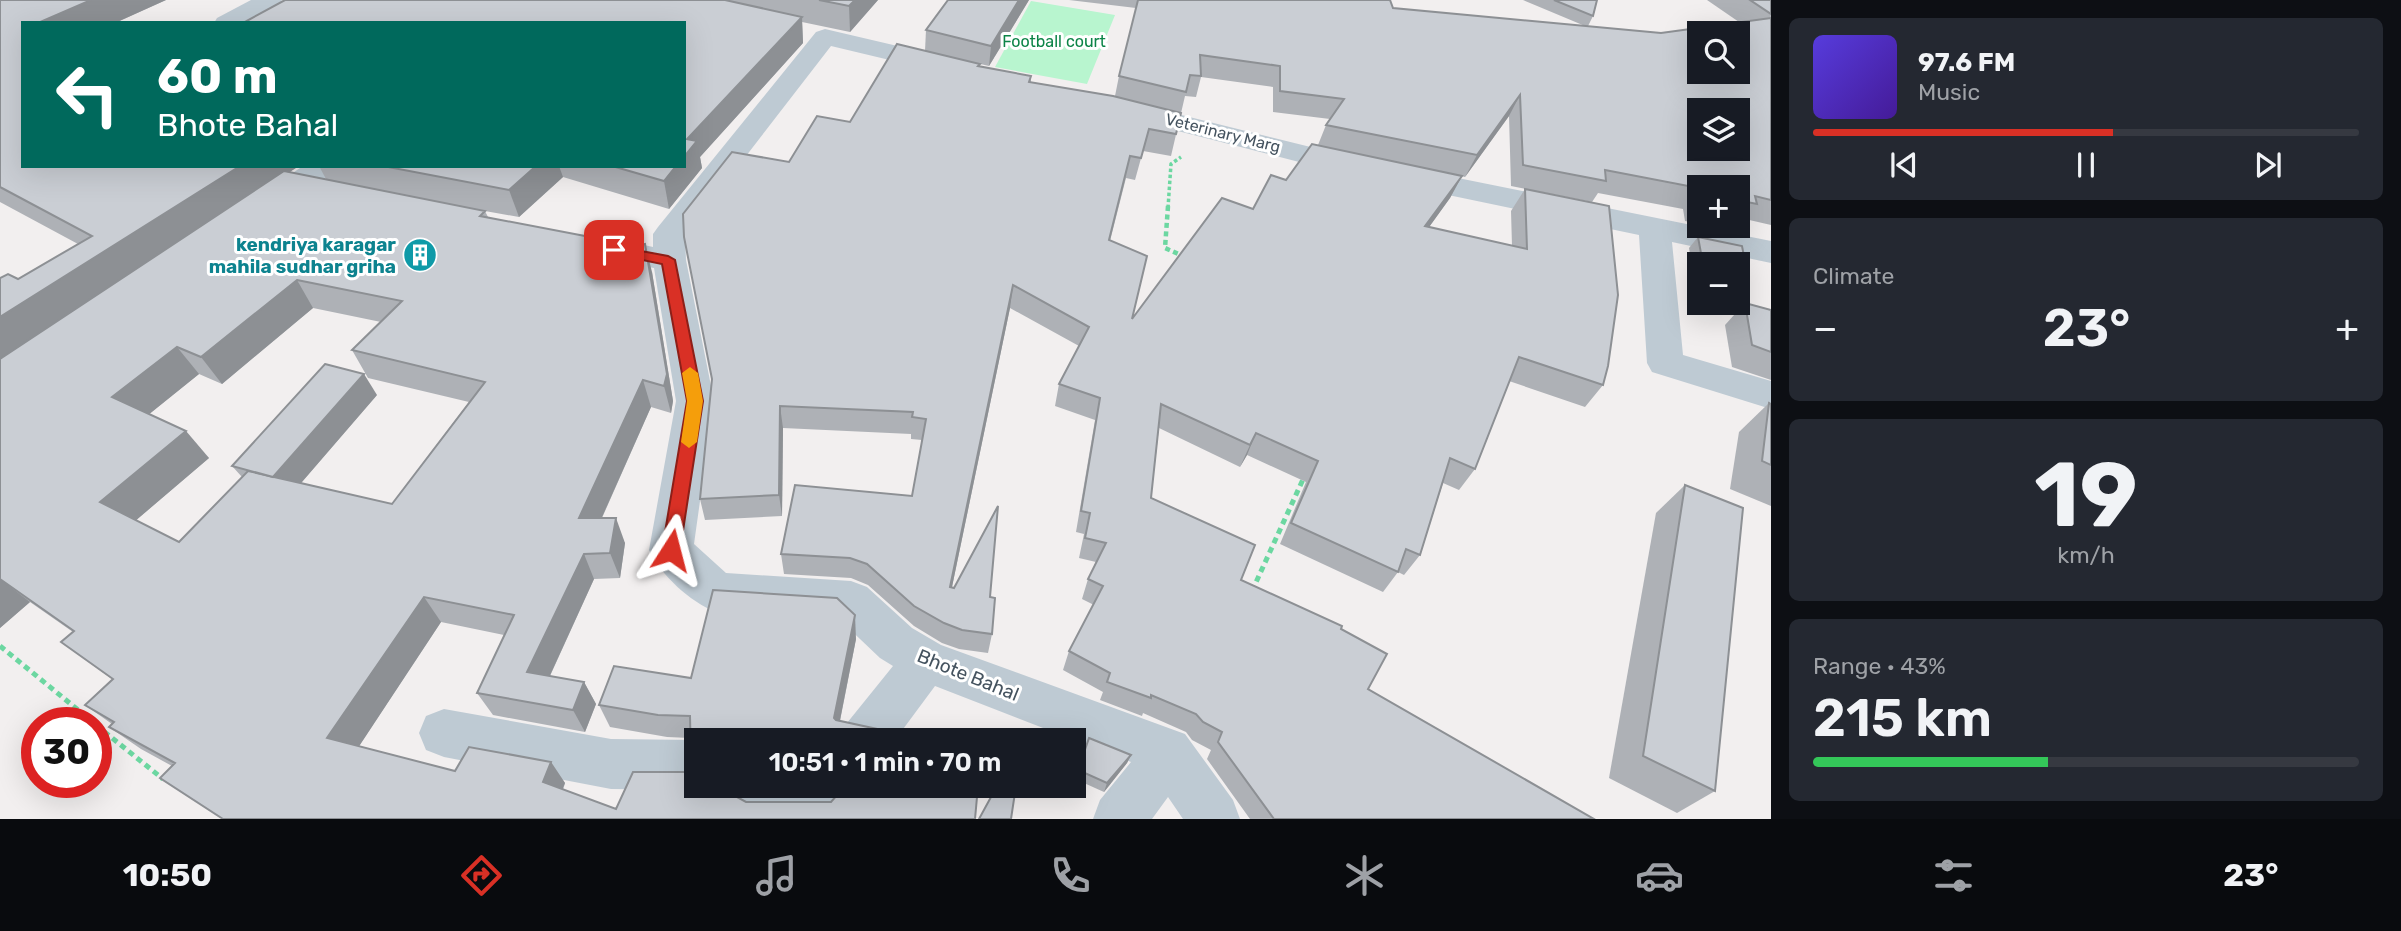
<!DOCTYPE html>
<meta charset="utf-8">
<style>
:root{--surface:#171b24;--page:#242831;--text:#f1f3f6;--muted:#9ea1a6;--line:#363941;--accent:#d93025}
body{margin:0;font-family:Rubik,sans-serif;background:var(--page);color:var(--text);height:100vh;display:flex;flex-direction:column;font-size:26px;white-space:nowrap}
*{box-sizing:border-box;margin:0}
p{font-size:23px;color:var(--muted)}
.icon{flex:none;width:38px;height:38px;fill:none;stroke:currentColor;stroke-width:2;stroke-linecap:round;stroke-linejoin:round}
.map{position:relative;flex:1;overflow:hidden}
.drawer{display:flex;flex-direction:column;gap:18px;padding:18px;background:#0d0f14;width:630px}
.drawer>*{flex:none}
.top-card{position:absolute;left:21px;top:21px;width:665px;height:147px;border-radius:0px;box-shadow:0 7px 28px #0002;background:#00695c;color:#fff;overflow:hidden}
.controls{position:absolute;left:1687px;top:21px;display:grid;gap:14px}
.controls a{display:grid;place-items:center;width:63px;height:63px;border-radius:0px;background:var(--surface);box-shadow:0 7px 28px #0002;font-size:35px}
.speed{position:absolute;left:21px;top:707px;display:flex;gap:14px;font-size:35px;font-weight:700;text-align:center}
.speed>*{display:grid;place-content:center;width:91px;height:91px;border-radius:50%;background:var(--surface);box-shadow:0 7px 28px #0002;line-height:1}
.speed .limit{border:10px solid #d22;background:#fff;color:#111}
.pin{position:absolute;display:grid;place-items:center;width:60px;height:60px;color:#fff;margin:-30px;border-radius:14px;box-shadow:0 4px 10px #0006}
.me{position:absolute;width:77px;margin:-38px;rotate:9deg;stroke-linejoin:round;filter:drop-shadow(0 0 5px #0008)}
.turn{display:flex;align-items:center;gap:24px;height:147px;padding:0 21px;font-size:32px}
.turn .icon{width:91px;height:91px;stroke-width:2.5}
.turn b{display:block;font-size:49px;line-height:60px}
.big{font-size:52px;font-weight:600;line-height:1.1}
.drawer .tile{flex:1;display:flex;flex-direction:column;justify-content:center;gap:10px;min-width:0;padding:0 24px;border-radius:10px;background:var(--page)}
.drawer .dial{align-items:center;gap:0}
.dial b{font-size:91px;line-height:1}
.song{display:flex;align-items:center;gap:21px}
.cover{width:84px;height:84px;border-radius:10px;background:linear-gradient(135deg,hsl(250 70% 55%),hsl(260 70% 35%))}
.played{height:7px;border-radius:4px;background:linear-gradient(90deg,var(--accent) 55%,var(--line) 55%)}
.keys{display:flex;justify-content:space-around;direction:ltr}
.heat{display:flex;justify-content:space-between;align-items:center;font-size:38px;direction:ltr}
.charge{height:10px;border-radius:5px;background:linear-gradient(90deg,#34c759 43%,var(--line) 0)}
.trip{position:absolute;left:684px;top:728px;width:402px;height:70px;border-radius:0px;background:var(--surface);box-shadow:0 7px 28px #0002;font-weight:600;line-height:70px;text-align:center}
.dock{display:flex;height:112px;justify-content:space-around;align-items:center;background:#090b0e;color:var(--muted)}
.dock .icon{width:49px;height:49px}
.dock .selected{color:var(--accent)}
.dock b{font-size:32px;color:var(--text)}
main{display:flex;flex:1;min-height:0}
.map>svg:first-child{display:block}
.green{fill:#b8f5cf}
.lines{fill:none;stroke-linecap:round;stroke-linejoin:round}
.path-far2{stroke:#6cd7a1;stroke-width:3.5;stroke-dasharray:3.5 2.5;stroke-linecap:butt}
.path-far1{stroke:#6cd7a1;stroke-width:4.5;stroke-dasharray:5 3.5;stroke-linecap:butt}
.path{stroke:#6cd7a1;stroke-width:5;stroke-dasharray:6 4.5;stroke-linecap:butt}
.minor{fill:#becad3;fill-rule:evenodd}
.wall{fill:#aeb1b6;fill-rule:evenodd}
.shaded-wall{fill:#8d9094}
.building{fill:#caced4;stroke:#8d9094;stroke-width:2;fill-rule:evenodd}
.route{fill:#d93025;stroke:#8d1f18;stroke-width:2}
.slow{fill:#f59e0b}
.labels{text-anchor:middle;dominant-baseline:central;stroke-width:6;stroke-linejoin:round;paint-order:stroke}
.far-park-label{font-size:16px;fill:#0c8447;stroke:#fff}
.far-street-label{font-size:16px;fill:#45535f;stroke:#fff}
.culture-label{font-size:19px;font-weight:bold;fill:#0d838f;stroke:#fff;text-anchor:end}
.street-label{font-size:19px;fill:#45535f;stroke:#fff}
</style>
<main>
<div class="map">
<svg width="1771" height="819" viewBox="0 0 1771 819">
<rect width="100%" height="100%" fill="#f2efef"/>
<polygon class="green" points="1031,1 1115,15 1087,84 995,67"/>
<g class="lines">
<polyline class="path-far2" points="1168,208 1171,164 1181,157"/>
<polyline class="path-far1" points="1168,206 1165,248 1183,256"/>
<g class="path">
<polyline points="1252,591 1305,475"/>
<polyline points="0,646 94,723"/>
<polyline points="96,725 163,779"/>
</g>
<g class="minor">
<path d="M 251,0 L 282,0 C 267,22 237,23 214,23 L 217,18 Z"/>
<path d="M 825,29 L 953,59 L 957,65 L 953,71 L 944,73 L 831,46 L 685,235 L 686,260 L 714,401 L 694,544 L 726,573 L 851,581 L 867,587 L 912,628 L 941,645 L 1185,734 L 1233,800 L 1240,819 L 1183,819 L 1168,797 L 1152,819 L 1093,819 L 1100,800 L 1131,762 L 935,686 L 895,740 L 840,740 L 847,723 L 893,666 L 880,658 L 840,620 L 716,612 C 690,602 661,575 649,550 L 676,401 L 654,268 L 632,264 L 627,256 L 632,248 L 644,245 L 653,247 L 653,234 L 658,227 L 816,32 Z"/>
<polygon points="1129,102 1339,154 1771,241 1771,263 1672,242 1683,355 1771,381 1771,409 1652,372 1647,363 1639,235 1338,172 1119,116 1115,110 1119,104"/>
<polygon points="303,166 339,166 335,172 276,213 265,216 254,213 249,206 254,199"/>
<polygon points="444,709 611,739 696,740 696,786 707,786 696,790 611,789 444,757 426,750 419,733 426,716"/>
<polygon points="718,786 853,786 845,804 833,819 753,819 726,804"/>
</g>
</g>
<g class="wall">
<path d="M 0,0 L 166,0 L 115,23 L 23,23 L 23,166 L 299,166 L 289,172 L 326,179 L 319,166 L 684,166 L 285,0 L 878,0 L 850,32 L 802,22 L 803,43 L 700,157 L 702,168 L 669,209 L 563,177 L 519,217 L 485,211 L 488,217 L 652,272 L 673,401 L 671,413 L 651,407 L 602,518 L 625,543 L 620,578 L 594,579 L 550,676 L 584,682 L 596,704 L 585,732 L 493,715 L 477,693 L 504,635 L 441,622 L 359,746 L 455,771 L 551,762 L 565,783 L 563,790 L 616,809 L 693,770 L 691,763 L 690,738 L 667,737 L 610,727 L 599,705 L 691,678 L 856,639 L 840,721 L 696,740 L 696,786 L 746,802 L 975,819 L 222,819 L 172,766 L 141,749 L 109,727 L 112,724 L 85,705 L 112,679 L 61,642 L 73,632 L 30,602 L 0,628 L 0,278 L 18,279 L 78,244 L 0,202 ZM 313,308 L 381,322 L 352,350 L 368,378 L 469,402 L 392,504 L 301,483 L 377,395 L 232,466 L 242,477 L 179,542 L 136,520 L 209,458 L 149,414 L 199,374 L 222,384 Z"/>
<polygon points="948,0 1029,0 989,66 925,51 926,30"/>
<path d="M 1069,0 L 1390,0 L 1393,8 L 1585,26 L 1523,0 L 1597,0 L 1593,16 L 1588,26 L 1661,33 L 1739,22 L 1707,0 L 1771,0 L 1771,225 L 1745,219 L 1739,226 L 1738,225 L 1738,187 L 1699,187 L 1699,224 L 1685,221 L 1683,209 L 1598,193 L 1592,202 L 1511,186 L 1509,116 L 1465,177 L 1431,169 L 1462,176 L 1450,198 L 1429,227 L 1512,246 L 1511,211 L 1525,189 L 1603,385 L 1585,407 L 1509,381 L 1475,469 L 1459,490 L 1443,483 L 1420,555 L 1404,575 L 1398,572 L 1383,592 L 1280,544 L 1306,482 L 1247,455 L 1240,467 L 1159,428 L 1151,498 L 1241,580 L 1341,629 L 1368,689 L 1594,819 L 1250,819 L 1207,759 L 1211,750 L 1192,740 L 1186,732 L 1143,713 L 1142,716 L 1100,700 L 1103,692 L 1063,670 L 1069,651 L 1094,605 L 1082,599 L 1088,579 L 1096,562 L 1079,558 L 1084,534 L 1076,532 L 1095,420 L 1055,406 L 1059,384 L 1079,346 L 1010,308 L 952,587 L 990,597 L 992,634 L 988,653 L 959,649 L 942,643 L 914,626 L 868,585 L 851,578 L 784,574 L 781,554 L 912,496 L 922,440 L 911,439 L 911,434 L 783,428 L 782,516 L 705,520 L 700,499 L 789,162 L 850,122 L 980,67 L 1031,76 L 1031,82 L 1115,96 L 1119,76 L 1136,8 ZM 1201,77 L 1273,87 L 1273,112 L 1330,119 L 1326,125 L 1318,145 L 1286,180 L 1132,319 L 1110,241 L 1126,178 L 1135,180 L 1143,151 L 1171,156 L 1185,96 L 1196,97 Z"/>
<polygon points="1709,226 1729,226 1726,229"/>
<polygon points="1698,237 1742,246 1748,277 1738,288 1738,264 1699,264 1699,279 1694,278 1689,248"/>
<polygon points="1745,303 1771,310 1771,380 1732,367 1725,325"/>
<polygon points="1769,403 1771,404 1771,506 1730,489 1739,432"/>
<polygon points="1685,485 1715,791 1677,813 1609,778 1656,513"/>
<polygon points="1089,738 1131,755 1127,763 1104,792 1075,779"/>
</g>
<g class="shaded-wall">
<polygon points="91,0 166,0 115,23 38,23"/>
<polygon points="855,0 878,0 850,32 849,6"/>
<polygon points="1019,0 1029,0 989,66 991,46"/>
<polygon points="802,17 803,43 700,157 702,168 669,209 664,181 676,166 684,166 687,139"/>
<polygon points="1520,95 1509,116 1465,177 1477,155"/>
<polygon points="240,166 299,166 0,362 0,317"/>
<polygon points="536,166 559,166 563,177 519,217 509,190"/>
<polygon points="1462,176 1450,198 1414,248 1425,226"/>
<polygon points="645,244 652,272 673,401 671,413 664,386"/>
<polygon points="297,280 313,308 222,384 201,357"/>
<polygon points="1013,285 1010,308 948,606 950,587"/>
<polygon points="177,347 199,374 137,424 112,397"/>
<polygon points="364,374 377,395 289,497 273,477"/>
<polygon points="643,380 651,407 590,544 579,518"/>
<polygon points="780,406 783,428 782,516 779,495"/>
<polygon points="186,431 209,458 127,528 100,502"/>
<polygon points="1256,433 1247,455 1240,467 1250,445"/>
<polygon points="616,518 625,543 620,578 610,553"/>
<polygon points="584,554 594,579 541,695 527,672"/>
<polygon points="0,579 30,602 0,628"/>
<polygon points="424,597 441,622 350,760 327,738"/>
<polygon points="855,615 856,639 836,740 834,718"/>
<polygon points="584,682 596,704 585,732 573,710"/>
<polygon points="1131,755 1127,763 1104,792 1107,783"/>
<polygon points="551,762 565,783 557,802 543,782"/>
</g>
<g class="building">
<polygon points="0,0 91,0 38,23 23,23 23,166 240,166 0,317 0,278 8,274 18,279 92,236 0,187"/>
<polygon points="285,0 725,0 802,17 687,139 697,141 684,157 684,23 243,23"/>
<polygon points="819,0 855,0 849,6"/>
<polygon points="948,0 1019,0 991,46 926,30"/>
<path d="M 1138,0 L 1390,0 L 1393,8 L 1661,33 L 1771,18 L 1771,200 L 1755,196 L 1757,204 L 1742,201 L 1744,208 L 1738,207 L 1738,187 L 1699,187 L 1699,189 L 1699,188 L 1605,170 L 1606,181 L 1523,165 L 1520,95 L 1477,155 L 1326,125 L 1344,99 L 1280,91 L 1280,66 L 1200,55 L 1201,76 L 1190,75 L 1186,92 L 1119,76 ZM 1699,33 L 1738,33 L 1738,72 L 1699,72 ZM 1699,110 L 1738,110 L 1738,149 L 1699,149 Z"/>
<polygon points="1554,0 1597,0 1593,16"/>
<polygon points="1750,0 1771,0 1771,14"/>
<polygon points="897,44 980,64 978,66 1031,76 1029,82 1113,96 1181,113 1176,134 1149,129 1141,158 1130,156 1109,240 1147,256 1132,319 1222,198 1253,209 1271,175 1286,180 1312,144 1462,176 1425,226 1527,249 1525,189 1609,206 1618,295 1608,366 1603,385 1519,357 1475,469 1450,458 1420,555 1406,549 1398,572 1291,523 1318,461 1256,433 1250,445 1161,404 1151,498 1255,545 1241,580 1342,626 1341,629 1387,654 1368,689 1594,819 1274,819 1218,742 1222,732 1203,722 1196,714 1151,695 1151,698 1107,682 1110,673 1069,651 1103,586 1088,579 1106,543 1085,538 1090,513 1081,511 1100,398 1059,384 1089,327 1013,285 950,587 954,588 998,506 990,597 995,598 992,634 962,630 944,623 914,606 867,564 850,558 781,554 795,485 912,496 926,419 912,417 913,412 780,406 779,495 700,499 712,379 684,237 683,214 732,152 789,162 817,116 850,122"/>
<polygon points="383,166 536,166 509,190"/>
<polygon points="612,166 676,166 664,181"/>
<path d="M 284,171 L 485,211 L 480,216 L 585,236 L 627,248 L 645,244 L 667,374 L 664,386 L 643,380 L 579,518 L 616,518 L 610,553 L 584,554 L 527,672 L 584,682 L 573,710 L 477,693 L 514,615 L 424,597 L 327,738 L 455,771 L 469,747 L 551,762 L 543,782 L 616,809 L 633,772 L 688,772 L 696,768 L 696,786 L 717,786 L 746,802 L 831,802 L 845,786 L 978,786 L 975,819 L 223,819 L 160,778 L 175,763 L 109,727 L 114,722 L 85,705 L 113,679 L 61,642 L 74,631 L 0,579 L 0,359 ZM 297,280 L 402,301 L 352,350 L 485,382 L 392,504 L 248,471 L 179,542 L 100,502 L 186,431 L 112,397 L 177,347 L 201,357 Z"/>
<polygon points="1698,237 1742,246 1748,277 1738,275 1738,264 1703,264"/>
<polygon points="1745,303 1771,310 1771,352 1752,345"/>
<polygon points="325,364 364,374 273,477 232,466"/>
<polygon points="1769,403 1771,404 1771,465 1762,461"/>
<polygon points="1685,485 1743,508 1715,791 1643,756"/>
<polygon points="713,590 837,598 855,615 834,718 836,720 928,740 696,740 696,764 691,763 690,716 658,715 599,705 614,666 691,678"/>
<polygon points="1089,738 1131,755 1107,783 1078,770"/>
<polygon points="997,786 1016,786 1011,819 979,819"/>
</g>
<polygon class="route" points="614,246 668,256 675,260 703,401 680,550 678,556 671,558 665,556 662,550 687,401 662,264 609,253 607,250"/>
<polygon class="slow" points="690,367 698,373 703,401 697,442 689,448 681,442 687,401 682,373"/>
<defs>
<g id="building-disc" transform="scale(1.75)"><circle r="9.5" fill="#0f9aa8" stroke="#fff"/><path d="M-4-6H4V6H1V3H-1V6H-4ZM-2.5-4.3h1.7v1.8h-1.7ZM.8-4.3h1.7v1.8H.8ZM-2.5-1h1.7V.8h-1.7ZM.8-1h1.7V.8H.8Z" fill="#fff"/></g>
</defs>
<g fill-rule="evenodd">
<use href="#building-disc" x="420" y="255"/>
</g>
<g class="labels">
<g class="far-park-label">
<text x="1054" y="41">Football court</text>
</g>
<g class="far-street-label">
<text transform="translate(1223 133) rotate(14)">Veterinary Marg</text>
</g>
<g class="culture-label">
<text x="396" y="244">kendriya karagar<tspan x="396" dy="22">mahila sudhar griha</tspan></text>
</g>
<g class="street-label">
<text transform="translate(968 675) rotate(22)">Bhote Bahal</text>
</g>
</g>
</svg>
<div class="controls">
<a><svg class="icon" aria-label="search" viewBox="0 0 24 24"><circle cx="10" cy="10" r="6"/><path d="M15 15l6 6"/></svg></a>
<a><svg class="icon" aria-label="layers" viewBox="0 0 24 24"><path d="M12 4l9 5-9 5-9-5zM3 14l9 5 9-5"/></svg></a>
<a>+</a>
<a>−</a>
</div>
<div class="speed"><div class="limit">30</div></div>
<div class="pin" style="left:614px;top:250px;background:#d93025"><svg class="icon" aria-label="arrive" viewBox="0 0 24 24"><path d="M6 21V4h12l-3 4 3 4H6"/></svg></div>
<svg class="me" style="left:671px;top:550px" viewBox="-20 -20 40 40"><path d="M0-17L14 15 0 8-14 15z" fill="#d93025" stroke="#fff" stroke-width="4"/></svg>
<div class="trip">10:51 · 1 min · 70 m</div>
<div class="top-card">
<div class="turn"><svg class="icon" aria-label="left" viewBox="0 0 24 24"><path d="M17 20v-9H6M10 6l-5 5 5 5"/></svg><div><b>60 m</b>Bhote Bahal</div></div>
</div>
</div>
<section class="drawer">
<div class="tile">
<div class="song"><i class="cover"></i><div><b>97.6 FM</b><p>Music</p></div></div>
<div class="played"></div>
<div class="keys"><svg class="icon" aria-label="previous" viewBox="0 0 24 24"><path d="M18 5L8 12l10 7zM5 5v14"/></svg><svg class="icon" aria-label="pause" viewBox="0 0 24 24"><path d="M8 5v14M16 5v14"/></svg><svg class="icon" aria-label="next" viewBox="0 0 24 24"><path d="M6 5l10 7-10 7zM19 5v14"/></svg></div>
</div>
<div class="tile"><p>Climate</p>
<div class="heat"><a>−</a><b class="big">23°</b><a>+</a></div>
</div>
<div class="tile dial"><b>19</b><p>km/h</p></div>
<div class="tile"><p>Range · 43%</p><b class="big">215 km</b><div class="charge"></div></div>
</section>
</main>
<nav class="dock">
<b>10:50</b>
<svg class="icon selected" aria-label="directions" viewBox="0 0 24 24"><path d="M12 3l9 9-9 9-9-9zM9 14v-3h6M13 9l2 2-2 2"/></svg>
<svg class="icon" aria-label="music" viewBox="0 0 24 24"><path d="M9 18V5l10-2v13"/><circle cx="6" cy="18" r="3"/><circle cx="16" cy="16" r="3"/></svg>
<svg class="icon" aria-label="phone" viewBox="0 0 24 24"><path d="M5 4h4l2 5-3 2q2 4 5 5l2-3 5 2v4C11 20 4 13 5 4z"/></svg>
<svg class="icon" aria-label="climate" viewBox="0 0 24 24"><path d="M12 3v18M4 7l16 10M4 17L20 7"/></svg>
<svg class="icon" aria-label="car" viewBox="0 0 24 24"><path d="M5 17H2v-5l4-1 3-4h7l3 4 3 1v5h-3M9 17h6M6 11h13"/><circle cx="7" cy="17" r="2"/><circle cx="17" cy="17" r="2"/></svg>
<svg class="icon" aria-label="filters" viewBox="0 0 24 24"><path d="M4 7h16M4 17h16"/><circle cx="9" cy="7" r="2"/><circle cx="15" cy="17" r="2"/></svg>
<b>23°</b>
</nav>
